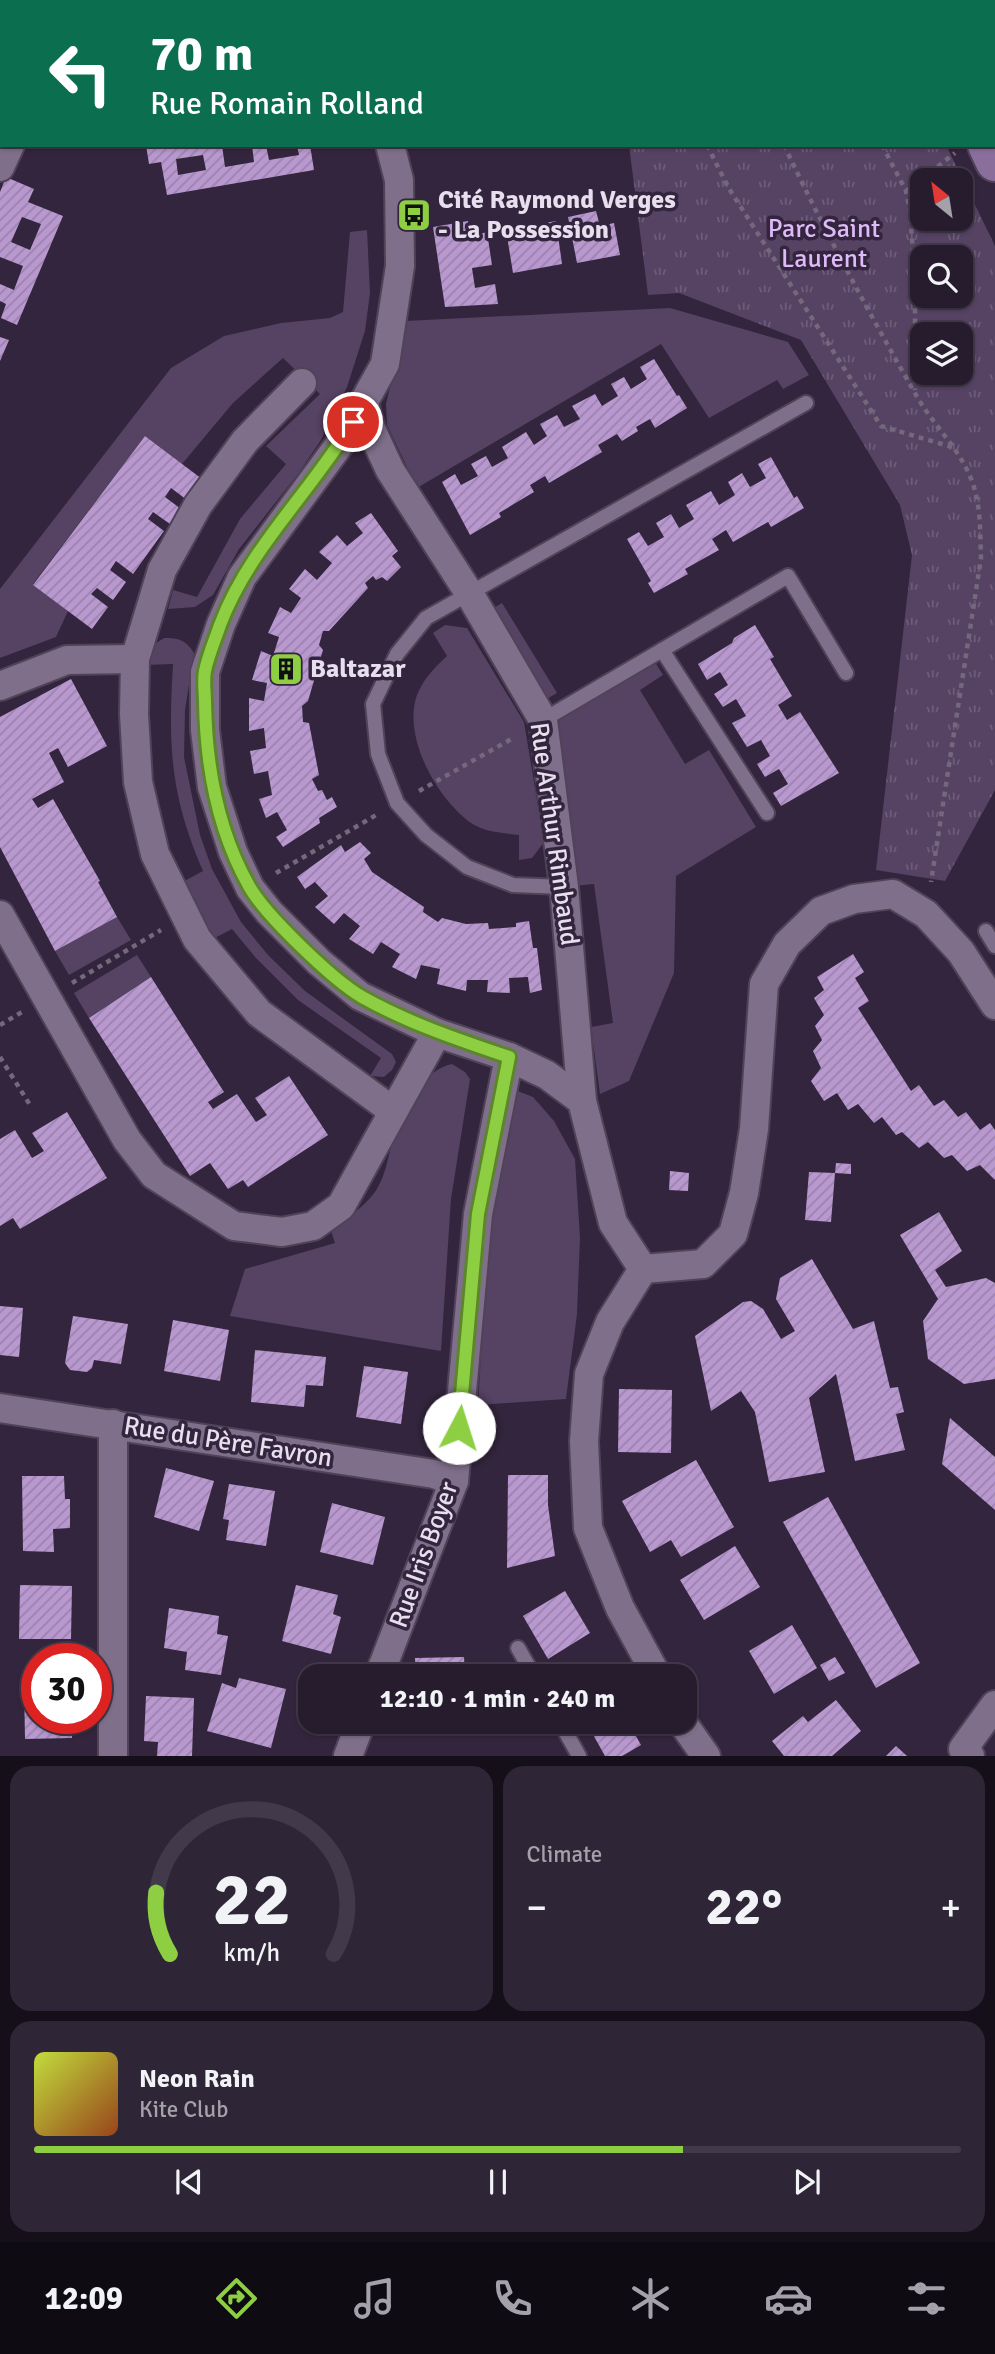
<!DOCTYPE html>
<meta charset="utf-8">
<style>
:root{--surface:#261c2e;--page:#2e2536;--text:#f1f3f6;--muted:#a4a1aa;--line:#423a4a;--accent:#8ece43}
body{margin:0;font-family:Signika,sans-serif;background:var(--page);color:var(--text);height:100vh;display:flex;flex-direction:column;font-size:26px;white-space:nowrap}
*{box-sizing:border-box;margin:0}
p{font-size:23px;color:var(--muted)}
.icon{flex:none;width:38px;height:38px;fill:none;stroke:currentColor;stroke-width:2;stroke-linecap:round;stroke-linejoin:round}
.map{position:relative;height:1756px;overflow:hidden}
.panel{display:flex;flex-direction:column;gap:10px;padding:10px;background:#150f19;flex:1}
.panel>*{flex:none}
.guide{position:absolute;left:0px;top:0px;width:996px;height:147px;box-shadow:0 2px 5px #0004,0 0 0 2px var(--line);background:#0b6e4f;color:#fff;overflow:hidden}
.needle{width:46px;rotate:330deg}
.buttons{position:absolute;left:910px;top:168px;display:grid;gap:14px}
.buttons a{display:grid;place-items:center;width:63px;height:63px;border-radius:14px;background:var(--surface);box-shadow:0 2px 5px #0004,0 0 0 2px var(--line);font-size:35px}
.speed{position:absolute;left:21px;top:1643px;display:flex;gap:14px;font-size:35px;font-weight:700;text-align:center}
.speed>*{display:grid;place-content:center;width:91px;height:91px;border-radius:50%;background:var(--surface);box-shadow:0 2px 5px #0004,0 0 0 2px var(--line);line-height:1}
.speed .limit{border:10px solid #d22;background:#fff;color:#111}
.pin{position:absolute;display:grid;place-items:center;width:60px;height:60px;color:#fff;margin:-30px;border:4px solid #fff;border-radius:50%;box-shadow:0 2px 7px #0007}
.me{position:absolute;width:77px;margin:-38px;rotate:5deg;stroke-linejoin:round;filter:drop-shadow(0 0 5px #0008)}
.turn{display:flex;align-items:center;gap:24px;height:147px;padding:0 35px;font-size:32px}
.turn .icon{width:91px;height:91px;stroke-width:2.5}
.turn b{display:block;font-size:49px;line-height:60px}
.big{font-size:52px;font-weight:800;line-height:1.1}
.panel .tile{flex:1;display:flex;flex-direction:column;justify-content:center;gap:10px;min-width:0;padding:0 24px;border-radius:21px;background:var(--page)}
.panel .dial{align-items:center;gap:0}
.dial svg{height:182px;overflow:visible;fill:none;stroke:var(--line);stroke-width:7;stroke-linecap:round;text-anchor:middle}
.dial text{fill:var(--text);stroke:none}
.song{display:flex;align-items:center;gap:21px}
.cover{width:84px;height:84px;border-radius:10px;background:linear-gradient(135deg,hsl(70 70% 55%),hsl(20 70% 35%))}
.played{height:7px;border-radius:4px;background:linear-gradient(90deg,var(--accent) 70%,var(--line) 70%)}
.keys{display:flex;justify-content:space-around;direction:ltr}
.heat{display:flex;justify-content:space-between;align-items:center;font-size:38px;direction:ltr}
.panel .tiles{flex:1;display:grid;gap:10px;grid-template-columns:1fr 1fr}
.tile:last-child{grid-column:span 2}
.trip{position:absolute;left:298px;top:1664px;width:399px;height:70px;border-radius:21px;background:var(--surface);box-shadow:0 2px 5px #0004,0 0 0 2px var(--line);font-weight:800;line-height:70px;text-align:center}
.menu{display:flex;height:112px;justify-content:space-around;align-items:center;background:#0f0b12;color:var(--muted)}
.menu .icon{width:49px;height:49px}
.menu .active{color:var(--accent)}
.menu b{font-size:32px;color:var(--text)}
.map>svg:first-child{display:block}
.grass{fill:#564263}
.park{fill:url(#park-tufts);fill-rule:evenodd}
.building{fill:url(#building-hatch);fill-rule:evenodd}
.lines{fill:none;stroke-linecap:round;stroke-linejoin:round}
.service-casing{stroke:#504358;stroke-width:18}
.minor-casing{stroke:#504358;stroke-width:32}
.secondary-casing{stroke:#504358;stroke-width:42}
.path{stroke:#74687d;stroke-width:4.5;stroke-dasharray:5 5;stroke-linecap:butt}
.service{stroke:#7f6f8b;stroke-width:14}
.minor{stroke:#7f6f8b;stroke-width:28}
.secondary{stroke:#8a6f9c;stroke-width:38}
.route-casing{stroke:#5c862c;stroke-width:18}
.route{stroke:#8ece43;stroke-width:12}
.labels{text-anchor:middle;dominant-baseline:central;stroke-width:7;stroke-linejoin:round;paint-order:stroke}
.poi-label{font-size:26px;font-weight:bold;fill:#e7deee;stroke:#33253d;text-anchor:start}
.park-label{font-size:26px;fill:#debaf8;stroke:#33253d}
.street-label{font-size:26px;fill:#e7deee;stroke:#33253d}
</style>
<div class="map">
<svg width="995" height="1756" viewBox="0 0 995 1756">
<defs>
<pattern id="park-tufts" width="24" height="20" patternUnits="userSpaceOnUse" patternTransform="scale(1.75)"><rect width="24" height="20" fill="#564263"/><path d="M3 7l-1-3M5 7V3M7 7l1-3M15 17l-1-3M17 17v-4M19 17l1-3" fill="none" stroke="#6e5d7a"/></pattern>
<pattern id="building-hatch" width="6" height="6" patternUnits="userSpaceOnUse" patternTransform="scale(1.75)"><rect width="6" height="6" fill="#b898cf"/><path d="M-1 1l2-2M0 6l6-6M5 7l2-2" fill="none" stroke="#9b83ad"/></pattern>
</defs>
<rect width="100%" height="100%" fill="#33253d"/>
<g class="grass">
<polygon points="367,230 370,293 365,331 347,387 321,440 298,474 239,549 213,595 195,607 168,609 173,590 197,597 240,519 286,464 266,446 320,394 283,358 233,403 182,464 145,436 33,584 68,611 56,637 0,658 0,589 171,368 224,336 281,323 330,318 343,312 350,232"/>
<polygon points="670,308 788,342 809,375 783,389 777,380 709,418 661,344 417,488 387,425 386,404 405,321"/>
<polygon points="502,603 557,693 545,700 490,610"/>
<path d="M 445,625 L 467,628 L 524,722 L 544,842 L 532,858 L 519,860 L 519,835 C 503,833 484,832 471,823 C 437,799 402,736 417,695 C 424,678 434,668 447,656 L 433,633 Z"/>
<path d="M 164,638 C 179,638 186,640 194,653 L 185,710 L 184,757 L 200,835 L 212,869 L 241,922 L 268,955 L 305,991 L 392,1054 L 396,1062 L 392,1070 L 384,1077 L 370,1076 L 381,1058 L 298,1000 L 256,958 L 232,929 L 211,940 L 177,885 L 203,871 C 170,795 168,745 173,664 L 145,665 L 153,645 Z"/>
<polygon points="655,662 663,675 640,690 685,764 709,750 756,827 676,876 674,973 629,1081 600,1094 591,1027 613,1023 594,884 573,886 552,734 558,721"/>
<polygon points="117,917 131,940 69,975 55,951"/>
<polygon points="137,955 151,977 89,1018 74,993"/>
<path d="M 452,1064 L 465,1072 L 470,1079 L 451,1199 L 441,1351 L 230,1316 L 245,1269 L 335,1243 L 330,1228 C 348,1217 369,1205 379,1185 C 389,1166 390,1142 398,1122 C 408,1099 427,1069 452,1064 Z"/>
<polygon points="515,1090 533,1097 554,1121 575,1159 580,1238 577,1314 566,1399 478,1405 489,1220"/>
</g>
<g class="park">
<polygon points="519,0 875,0 876,2 519,2"/>
<path d="M 629,145 L 946,145 L 995,246 L 995,790 L 945,881 L 876,870 L 912,555 L 900,505 L 801,340 L 679,293 L 648,295 ZM 922,180 L 961,180 L 961,219 L 922,219 ZM 922,257 L 961,257 L 961,296 L 922,296 ZM 922,334 L 961,334 L 961,373 L 922,373 Z"/>
</g>
<g class="building">
<path d="M 146,145 L 222,145 L 225,167 L 254,162 L 252,145 L 266,145 L 269,160 L 299,155 L 297,145 L 310,145 L 314,170 L 167,195 L 161,162 L 149,164 ZM 203,155 L 206,170 L 178,175 L 176,159 Z"/>
<path d="M 6,177 L 34,189 L 28,202 L 63,216 L 17,325 L 1,318 L 6,304 L 0,301 L 0,284 L 14,290 L 23,266 L 0,257 L 0,192 ZM 22,217 L 41,224 L 30,250 L 11,242 Z"/>
<polygon points="596,211 600,226 614,223 620,255 577,263 568,217"/>
<polygon points="468,221 471,236 487,232 492,265 472,268 475,288 495,284 498,304 445,307 433,227"/>
<polygon points="556,221 562,264 513,273 506,230"/>
<polygon points="0,337 9,340 0,361"/>
<polygon points="654,359 677,396 679,395 687,408 655,428 650,419 636,427 638,431 622,441 617,434 598,445 602,452 549,483 545,476 530,485 534,492 499,513 501,517 470,535 442,482 455,474 461,485 478,476 471,464 486,456 492,467 508,458 502,447 526,432 534,445 547,436 540,424 557,415 564,427 580,419 572,406 595,394 602,406 618,396 611,384 624,377 631,389 647,379 640,367"/>
<polygon points="145,436 202,479 187,500 171,488 165,497 181,509 170,524 153,512 148,519 164,531 133,574 116,561 110,570 126,582 113,600 97,588 91,594 108,607 92,629 33,585"/>
<polygon points="771,457 794,498 797,496 804,508 771,527 768,522 733,542 726,530 712,539 719,550 685,569 688,574 654,593 648,583 651,581 627,539 639,532 648,546 664,537 656,523 671,514 679,528 694,519 686,505 711,491 719,505 735,495 728,482 742,473 750,487 766,478 758,464"/>
<polygon points="371,513 398,551 392,556 401,567 387,581 382,577 376,580 373,576 365,583 368,588 329,631 323,631 319,645 323,650 308,701 302,706 303,722 309,723 319,775 312,779 318,791 322,790 327,800 332,797 337,807 319,818 320,823 283,847 276,837 287,830 277,812 266,818 259,799 272,795 268,771 254,774 250,751 266,748 264,728 249,731 249,698 264,701 267,683 252,680 261,651 273,656 279,637 268,633 280,607 291,613 301,598 289,589 305,569 317,580 332,563 319,552 337,535 347,546 363,533 355,523"/>
<polygon points="755,625 774,657 770,659 792,696 778,705 787,720 800,712 839,773 781,806 773,793 788,784 779,769 765,777 757,764 770,756 761,740 747,747 732,723 746,716 736,699 723,707 714,694 728,685 720,672 707,680 698,664 732,643 734,638"/>
<polygon points="71,679 107,746 68,767 58,748 49,753 64,782 32,799 38,808 53,799 100,881 98,882 117,917 55,951 0,847 0,717"/>
<polygon points="360,842 371,853 364,859 372,872 424,907 423,912 438,922 442,918 466,924 488,923 489,929 516,927 516,923 529,921 533,948 537,948 542,990 530,993 528,977 509,978 510,993 487,992 488,980 467,980 466,991 437,984 440,969 421,965 416,979 392,967 400,954 381,942 373,954 349,939 360,926 344,913 334,924 315,907 328,896 315,882 305,889 297,877 341,845 345,852"/>
<polygon points="853,954 864,972 855,978 869,1001 858,1008 911,1091 919,1085 934,1106 944,1100 958,1117 966,1112 980,1130 990,1123 995,1130 995,1180 980,1165 967,1171 952,1155 944,1158 928,1142 919,1148 902,1132 896,1135 882,1117 874,1123 858,1104 848,1110 837,1093 824,1101 811,1081 821,1068 813,1051 822,1040 815,1026 824,1015 814,998 824,990 817,977"/>
<polygon points="151,977 224,1092 208,1102 213,1109 237,1094 256,1122 267,1115 255,1098 289,1076 328,1135 248,1187 243,1180 228,1189 210,1163 190,1176 89,1018"/>
<polygon points="67,1112 107,1178 20,1229 13,1218 0,1226 0,1139 15,1130 32,1158 44,1151 32,1133"/>
<polygon points="836,1163 851,1164 851,1174 835,1173"/>
<polygon points="670,1171 689,1173 688,1191 669,1190"/>
<polygon points="809,1172 835,1173 831,1222 805,1220"/>
<polygon points="939,1212 962,1251 935,1270 946,1287 986,1278 995,1283 995,1379 964,1384 928,1359 923,1321 938,1299 900,1235"/>
<polygon points="812,1259 853,1329 874,1321 890,1388 898,1387 904,1412 896,1414 905,1450 855,1461 836,1374 809,1398 825,1472 769,1482 755,1412 741,1391 711,1411 695,1336 743,1302 751,1301 763,1309 781,1339 795,1331 776,1299 780,1278"/>
<polygon points="0,1306 23,1308 19,1357 0,1355"/>
<polygon points="73,1316 128,1324 121,1364 94,1360 92,1368 87,1372 70,1370 65,1363"/>
<polygon points="173,1320 229,1330 220,1381 164,1371"/>
<polygon points="255,1350 326,1357 323,1386 306,1385 304,1407 251,1402"/>
<polygon points="364,1366 408,1372 401,1424 356,1417"/>
<polygon points="619,1389 672,1390 671,1453 618,1452"/>
<polygon points="950,1418 995,1457 995,1510 942,1464"/>
<polygon points="696,1460 734,1527 681,1557 671,1540 650,1552 622,1501"/>
<polygon points="166,1468 214,1481 199,1531 154,1517"/>
<polygon points="508,1475 548,1475 548,1505 555,1556 507,1568"/>
<polygon points="22,1476 64,1476 65,1499 70,1499 70,1528 53,1529 54,1552 23,1551"/>
<polygon points="229,1484 275,1491 266,1546 226,1540 229,1520 223,1519"/>
<polygon points="828,1497 920,1663 876,1688 783,1522"/>
<polygon points="332,1503 385,1517 373,1565 320,1552"/>
<polygon points="735,1546 760,1587 704,1620 680,1580"/>
<polygon points="20,1585 72,1586 71,1639 19,1639"/>
<polygon points="296,1585 338,1595 333,1614 341,1617 331,1654 282,1641"/>
<polygon points="565,1591 590,1633 548,1659 523,1616"/>
<polygon points="169,1608 219,1616 217,1634 228,1636 221,1675 185,1670 187,1652 164,1648"/>
<polygon points="792,1625 817,1668 774,1694 749,1651"/>
<polygon points="464,1657 465,1676 416,1676 415,1658"/>
<polygon points="835,1657 845,1673 829,1681 820,1665"/>
<polygon points="239,1678 286,1689 271,1748 207,1731 222,1683 236,1688"/>
<polygon points="24,1685 37,1685 37,1718 72,1718 72,1738 25,1739"/>
<polygon points="146,1696 194,1698 192,1756 157,1756 158,1742 144,1741"/>
<polygon points="836,1700 861,1731 832,1756 784,1756 772,1741 803,1716 808,1722"/>
<polygon points="586,1722 628,1722 641,1745 622,1756 605,1756"/>
<polygon points="896,1746 907,1756 886,1756"/>
</g>
<g class="lines">
<g class="service-casing">
<g id="service">
<polyline points="662,650 767,813"/>
<polyline points="543,720 788,576 846,673"/>
<polyline points="564,887 513,885 467,867 426,835 397,803 378,754 373,704 397,654 426,618 806,403"/>
<polyline points="986,931 995,946"/>
<polyline points="518,1648 534,1676"/>
<polyline points="560,1722 579,1756"/>
</g>
</g>
<g class="minor-casing">
<g id="minor">
<polyline points="72,0 72,2"/>
<polyline points="359,0 359,2"/>
<polyline points="390,145 399,180 400,266 385,364 342,441 242,577 221,624 205,672 205,730 212,787 233,852 250,888 269,912 319,962 360,996 437,1033 509,1057 547,1075 582,1101 613,1223 643,1269"/>
<polyline points="0,167 10,145"/>
<polyline points="302,383 245,441 198,505 162,570 135,659 134,714 138,782 155,854 197,939 259,1013 393,1111"/>
<polyline points="364,403 371,429 390,470 469,593 543,720 564,887 582,1101"/>
<polyline points="0,686 67,660 135,659"/>
<polyline points="0,915 127,1140 154,1175 234,1226 282,1232 313,1226 341,1206 437,1033"/>
<polyline points="643,1269 703,1264 733,1234 744,1193 754,1129 764,984 787,944 821,911 854,899 893,894 926,914 961,952 995,1005"/>
<polyline points="643,1269 610,1322 589,1374 584,1441 588,1528 620,1608 657,1676"/>
<polyline points="0,1408 434,1474 454,1481"/>
<polyline points="379,1676 454,1481 478,1214 509,1057"/>
<polyline points="682,1722 706,1756"/>
<polyline points="113,1756 113,1424"/>
<polyline points="348,1756 361,1722"/>
<polyline points="970,1756 963,1749 995,1705"/>
</g>
</g>
<g class="secondary-casing">
<g id="secondary">
<polyline points="915,0 916,2"/>
<polyline points="987,145 995,162"/>
</g>
</g>
<g class="path">
<polyline points="643,0 643,2"/>
<polyline points="714,0 714,2"/>
<polyline points="815,0 816,2"/>
<polyline points="707,145 728,187 881,426 952,447"/>
<path d="M 784,145 C 824,230 869,313 916,395 C 933,425 962,451 973,484 C 981,508 980,533 981,558 L 931,882"/>
<polyline points="882,145 906,191 910,211 915,283 915,390"/>
<polyline points="906,191 955,153"/>
<polyline points="419,791 515,737"/>
<polyline points="276,873 378,814"/>
<polyline points="72,983 161,930"/>
<polyline points="0,1025 22,1012"/>
<polyline points="0,1057 30,1105"/>
</g>
<use href="#service" class="service"/>
<use href="#minor" class="minor"/>
<use href="#secondary" class="secondary"/>
</g>
<g class="lines">
<g class="route-casing">
<path id="route" d="M 353,422 C 311,492 249,548 220,625 C 215,640 208,656 205,671 C 203,681 205,692 205,702 C 206,765 218,831 249,886 C 265,915 333,980 362,997 C 408,1023 459,1040 509,1057 L 478,1214 L 459,1428"/>
</g>
<use href="#route" class="route"/>
</g>
<defs>
<g id="bus-square" transform="scale(1.75)"><rect x="-9" y="-9" width="18" height="18" rx="4" fill="#8ece43" stroke="#33253d"/><path d="M-5-6H5V4H4V6H2V4H-2V6H-4V4H-5ZM-3.5-4V0h7V-4ZM-3.5 1.2v1.5H-2V1.2ZM2 1.2v1.5H3.5V1.2Z" fill="#111"/></g>
<g id="building-square" transform="scale(1.75)"><rect x="-9" y="-9" width="18" height="18" rx="4" fill="#8ece43" stroke="#33253d"/><path d="M-4-6H4V6H1V3H-1V6H-4ZM-2.5-4.3h1.7v1.8h-1.7ZM.8-4.3h1.7v1.8H.8ZM-2.5-1h1.7V.8h-1.7ZM.8-1h1.7V.8H.8Z" fill="#111"/></g>
</defs>
<g fill-rule="evenodd">
<use href="#bus-square" x="414" y="215"/>
<use href="#building-square" x="286" y="669"/>
</g>
<g class="labels">
<g class="poi-label">
<text x="438" y="200">Cité Raymond Verges<tspan x="438" dy="30">- La Possession</tspan></text>
<text x="310" y="669">Baltazar</text>
</g>
<g class="park-label">
<text x="824" y="229">Parc Saint<tspan x="824" dy="30">Laurent</tspan></text>
</g>
<g class="street-label">
<text transform="translate(554 834) rotate(82)">Rue Arthur Rimbaud</text>
<text transform="translate(228 1442) rotate(9)">Rue du Père Favron</text>
<text transform="translate(424 1555) rotate(-70)">Rue Iris Boyer</text>
</g>
</g>
</svg>
<div class="buttons">
<a><svg class="needle" viewBox="-14 -14 28 28"><path d="M0-13l5 13h-10z" fill="#e53935"/><path d="M0 13l5-13h-10z" fill="#a4a1aa"/></svg></a>
<a><svg class="icon" aria-label="search" viewBox="0 0 24 24"><circle cx="10" cy="10" r="6"/><path d="M15 15l6 6"/></svg></a>
<a><svg class="icon" aria-label="layers" viewBox="0 0 24 24"><path d="M12 4l9 5-9 5-9-5zM3 14l9 5 9-5"/></svg></a>
</div>
<div class="speed"><div class="limit">30</div></div>
<div class="pin" style="left:353px;top:422px;background:#d93025"><svg class="icon" aria-label="arrive" viewBox="0 0 24 24"><path d="M6 21V4h12l-3 4 3 4H6"/></svg></div>
<svg class="me" style="left:459px;top:1428px" viewBox="-20 -20 40 40"><circle r="19" fill="#fff"/><path d="M0-13L10 11 0 6-10 11z" fill="#8ece43"/></svg>
<div class="trip">12:10 · 1 min · 240 m</div>
<div class="guide">
<div class="turn"><svg class="icon" aria-label="left" viewBox="0 0 24 24"><path d="M17 20v-9H6M10 6l-5 5 5 5"/></svg><div><b>70 m</b>Rue Romain Rolland</div></div>
</div>
</div>
<section class="panel">
<div class="tiles">
<div class="tile dial"><svg viewBox="0 0 100 80">
<path d="M14 69A42 42 0 1 1 86 69"/>
<path d="M14 69A42 42 0 0 1 8 42" stroke="#8ece43"/>
<text x="50" y="56" font-size="32" font-weight="700">22</text>
<text x="50" y="72" font-size="11">km/h</text>
</svg></div>
<div class="tile"><p>Climate</p>
<div class="heat"><a>−</a><b class="big">22°</b><a>+</a></div>
</div>
<div class="tile">
<div class="song"><i class="cover"></i><div><b>Neon Rain</b><p>Kite Club</p></div></div>
<div class="played"></div>
<div class="keys"><svg class="icon" aria-label="previous" viewBox="0 0 24 24"><path d="M18 5L8 12l10 7zM5 5v14"/></svg><svg class="icon" aria-label="pause" viewBox="0 0 24 24"><path d="M8 5v14M16 5v14"/></svg><svg class="icon" aria-label="next" viewBox="0 0 24 24"><path d="M6 5l10 7-10 7zM19 5v14"/></svg></div>
</div>
</div>
</section>
<nav class="menu">
<b>12:09</b>
<svg class="icon active" aria-label="directions" viewBox="0 0 24 24"><path d="M12 3l9 9-9 9-9-9zM9 14v-3h6M13 9l2 2-2 2"/></svg>
<svg class="icon" aria-label="music" viewBox="0 0 24 24"><path d="M9 18V5l10-2v13"/><circle cx="6" cy="18" r="3"/><circle cx="16" cy="16" r="3"/></svg>
<svg class="icon" aria-label="phone" viewBox="0 0 24 24"><path d="M5 4h4l2 5-3 2q2 4 5 5l2-3 5 2v4C11 20 4 13 5 4z"/></svg>
<svg class="icon" aria-label="climate" viewBox="0 0 24 24"><path d="M12 3v18M4 7l16 10M4 17L20 7"/></svg>
<svg class="icon" aria-label="car" viewBox="0 0 24 24"><path d="M5 17H2v-5l4-1 3-4h7l3 4 3 1v5h-3M9 17h6M6 11h13"/><circle cx="7" cy="17" r="2"/><circle cx="17" cy="17" r="2"/></svg>
<svg class="icon" aria-label="filters" viewBox="0 0 24 24"><path d="M4 7h16M4 17h16"/><circle cx="9" cy="7" r="2"/><circle cx="15" cy="17" r="2"/></svg>
</nav>
